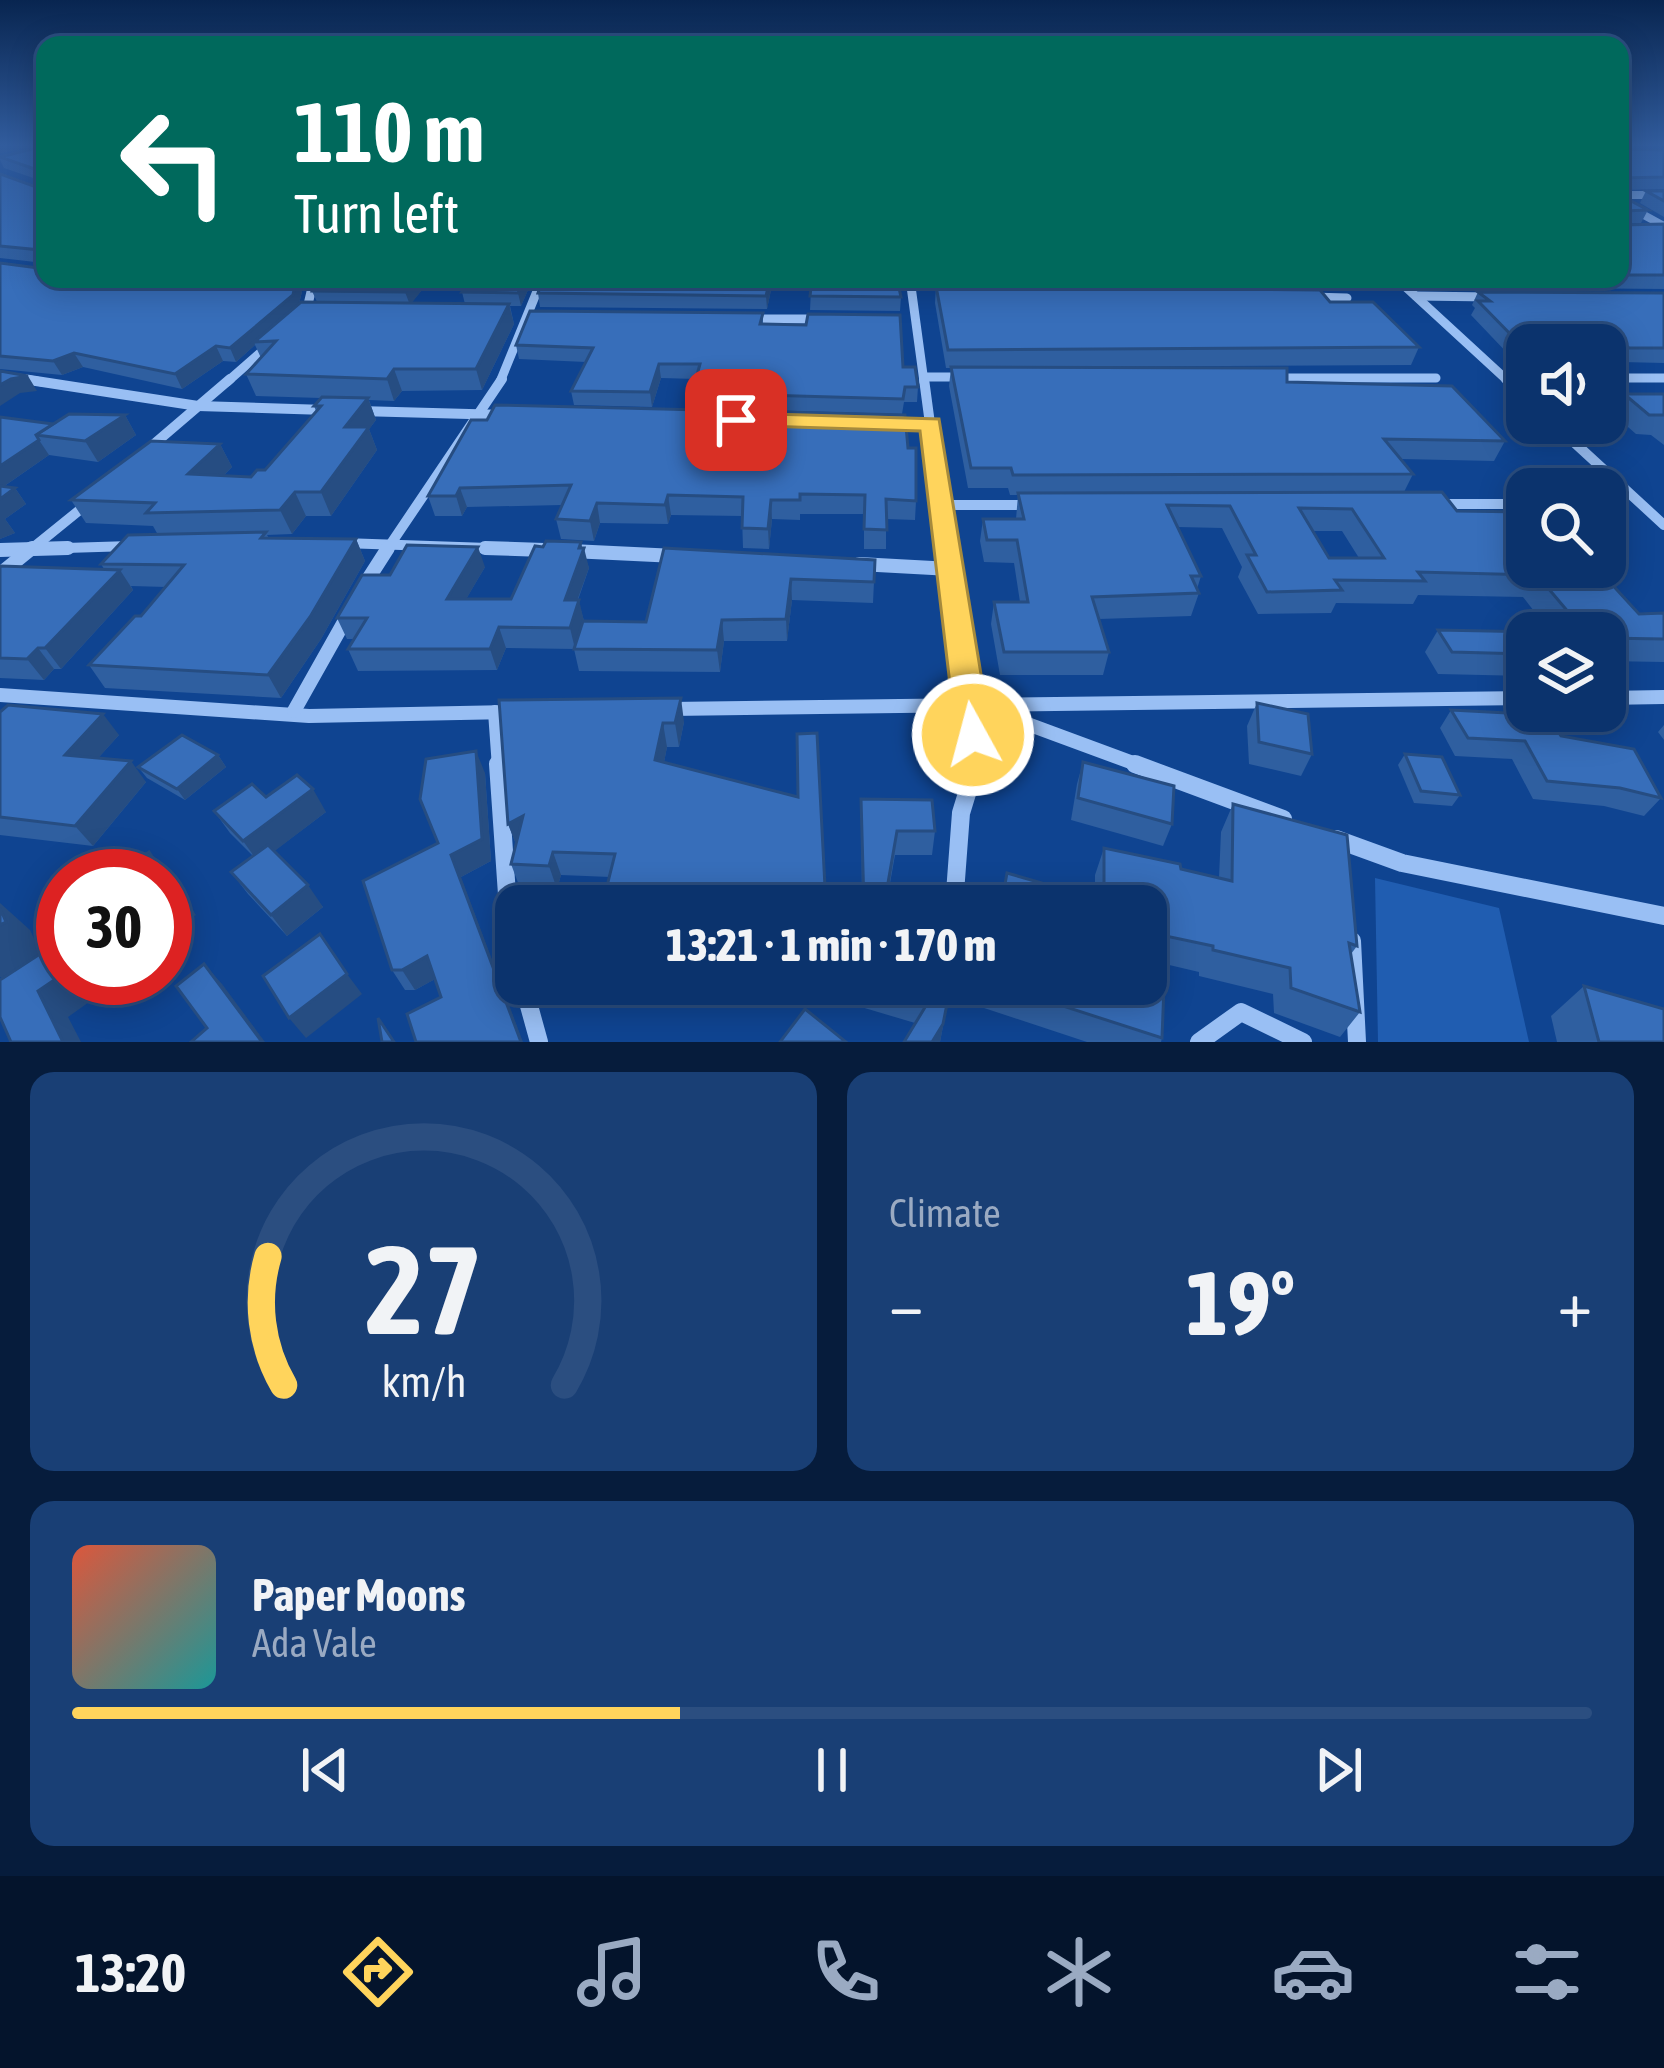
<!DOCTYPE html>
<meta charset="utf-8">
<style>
:root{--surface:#0b336d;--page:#193f75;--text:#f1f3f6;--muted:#9aaac2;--line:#2b4e80;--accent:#ffd45c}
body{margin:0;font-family:"Asap Condensed",sans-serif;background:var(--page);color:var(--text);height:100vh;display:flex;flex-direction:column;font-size:45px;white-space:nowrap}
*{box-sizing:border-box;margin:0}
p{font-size:39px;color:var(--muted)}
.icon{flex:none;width:66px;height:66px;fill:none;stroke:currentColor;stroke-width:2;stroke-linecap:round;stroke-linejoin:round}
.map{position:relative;height:1042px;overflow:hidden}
.sheet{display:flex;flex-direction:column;gap:30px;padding:30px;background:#061c3c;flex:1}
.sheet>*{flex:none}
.hud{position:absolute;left:36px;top:36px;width:1593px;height:252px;border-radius:24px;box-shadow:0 6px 30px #0003,0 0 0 3px var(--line);background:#00695c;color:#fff;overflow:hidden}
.fabs{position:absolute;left:1506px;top:324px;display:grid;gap:24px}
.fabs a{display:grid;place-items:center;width:120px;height:120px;border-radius:24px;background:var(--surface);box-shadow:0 6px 30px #0003,0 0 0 3px var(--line);font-size:60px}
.speed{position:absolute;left:36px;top:849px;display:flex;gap:24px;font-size:60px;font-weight:700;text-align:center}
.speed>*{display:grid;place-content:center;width:156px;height:156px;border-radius:50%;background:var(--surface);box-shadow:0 6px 30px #0003,0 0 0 3px var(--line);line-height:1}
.speed .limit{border:18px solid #d22;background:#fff;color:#111}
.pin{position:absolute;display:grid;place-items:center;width:102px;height:102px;color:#fff;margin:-51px;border-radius:24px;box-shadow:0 6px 18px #0006}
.me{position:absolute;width:132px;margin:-66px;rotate:353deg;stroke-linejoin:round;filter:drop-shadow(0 0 9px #0008)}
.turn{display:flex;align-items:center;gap:42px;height:252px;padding:0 60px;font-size:54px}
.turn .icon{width:156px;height:156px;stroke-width:2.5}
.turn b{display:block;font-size:84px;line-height:102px}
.big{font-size:90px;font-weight:800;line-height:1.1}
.sheet .card{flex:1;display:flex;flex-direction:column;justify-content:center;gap:18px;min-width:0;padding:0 42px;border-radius:24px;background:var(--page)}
.sheet .dial{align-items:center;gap:0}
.dial svg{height:312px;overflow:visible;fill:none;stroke:var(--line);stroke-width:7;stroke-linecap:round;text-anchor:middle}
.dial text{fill:var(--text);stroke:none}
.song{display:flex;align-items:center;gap:36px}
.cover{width:144px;height:144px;border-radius:18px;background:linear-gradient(135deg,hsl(10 70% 55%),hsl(180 70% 35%))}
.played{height:12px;border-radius:6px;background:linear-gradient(90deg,var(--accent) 40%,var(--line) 40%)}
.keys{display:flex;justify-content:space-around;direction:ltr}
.heat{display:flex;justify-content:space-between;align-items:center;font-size:66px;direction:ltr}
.sheet .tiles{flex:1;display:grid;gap:30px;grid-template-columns:1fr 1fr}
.card:last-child{grid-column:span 2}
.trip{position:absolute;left:495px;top:885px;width:672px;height:120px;border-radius:24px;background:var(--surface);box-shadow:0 6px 30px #0003,0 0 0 3px var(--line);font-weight:800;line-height:120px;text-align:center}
.menu{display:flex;height:192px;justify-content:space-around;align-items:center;background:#04142c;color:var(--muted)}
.menu .icon{width:84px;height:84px}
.menu .selected{color:var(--accent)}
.menu b{font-size:54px;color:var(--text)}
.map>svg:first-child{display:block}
.green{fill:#205db1}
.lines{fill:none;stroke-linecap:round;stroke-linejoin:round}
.minor-far4{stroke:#99bff4;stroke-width:8}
.minor-far3{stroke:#99bff4;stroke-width:9}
.minor-far2{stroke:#99bff4;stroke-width:10}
.minor-far1{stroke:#99bff4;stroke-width:14}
.minor{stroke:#99bff4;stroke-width:18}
.wall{fill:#2f5fa0;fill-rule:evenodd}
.shaded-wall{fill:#264d82}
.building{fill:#376eba;stroke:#264d82;stroke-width:3;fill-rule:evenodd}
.route{fill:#ffd45c;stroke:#a68a3c;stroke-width:3}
</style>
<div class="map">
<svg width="1664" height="1042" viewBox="0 0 1664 1042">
<rect width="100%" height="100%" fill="#0f4491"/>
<polygon class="green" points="1375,878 1499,908 1529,1042 1378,1042"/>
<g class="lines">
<g class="minor-far4">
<polyline points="1620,195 1664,195"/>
<polyline points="1620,202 1664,226"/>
</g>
<g class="minor-far3">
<polyline points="910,279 924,382"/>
<polyline points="1397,279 1509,382"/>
<polyline points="1416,296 1492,297"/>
<polyline points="1310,297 1347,298"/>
<polyline points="306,313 314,279"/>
<polyline points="751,319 820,319"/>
<polyline points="0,375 42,382"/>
<polyline points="924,377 964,377"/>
<polyline points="1273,378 1436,378"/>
<polyline points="1605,378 1664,378"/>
<polyline points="227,382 268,346"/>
<polyline points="500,382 542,279"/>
</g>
<g class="minor-far2">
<polyline points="23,379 198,406 326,410"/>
<polyline points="924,379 947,551"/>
<polyline points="1506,379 1527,398"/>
<polyline points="359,411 506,415"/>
<polyline points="1553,423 1664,525"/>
<polyline points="893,424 931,424"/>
<polyline points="147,450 230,379"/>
<polyline points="1440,504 1527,504"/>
<polyline points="941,505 1030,505"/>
<polyline points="343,543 544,550"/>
<polyline points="0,550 131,546"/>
<polyline points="29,551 87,504"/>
<polyline points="386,551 502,379"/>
</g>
<g class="minor-far1">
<polyline points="485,548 544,550"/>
<polyline points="947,548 977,767"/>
<polyline points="0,550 68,548"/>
<polyline points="571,551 676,556"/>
<polyline points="859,564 951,569"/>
<polyline points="0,574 32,548"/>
<polyline points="363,587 388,548"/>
<polyline points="0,695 309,716 512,712"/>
<polyline points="1605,698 1664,697"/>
<polyline points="976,705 1144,767"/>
<polyline points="670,709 1527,698"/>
<polyline points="294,711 348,615"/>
<polyline points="495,712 499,767"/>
</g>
<g class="minor">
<polyline points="498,764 510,938 516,960"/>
<polyline points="1135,764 1283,819"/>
<polyline points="1336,839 1402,863 1664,916"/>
<polyline points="954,906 961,813 976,764"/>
<polyline points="1352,941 1357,1042"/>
<polyline points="523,984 539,1042"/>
<polyline points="1199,1042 1241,1012 1303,1042"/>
</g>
</g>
<g class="wall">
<polygon points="0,144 45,144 45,182 4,168 0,160 0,156 41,145 0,153"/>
<polygon points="1620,144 1664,144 1622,146 1626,149 1664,150 1664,189 1620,190"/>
<polygon points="0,174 36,187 45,184 45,279 190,289 198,285 155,279 305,279 299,304 317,302 312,291 315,279 431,279 411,303 465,304 462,292 528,290 521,306 510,306 514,324 482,390 402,391 394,401 369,400 376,420 369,429 377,450 331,516 306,516 292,534 267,535 269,538 356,539 365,561 321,639 281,698 105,688 89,665 141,616 166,587 131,586 133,590 61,669 54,669 44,680 0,678 0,566 104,569 101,564 158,535 153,526 86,523 71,500 220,444 232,467 223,476 251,477 265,470 316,411 314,406 320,398 256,396 246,374 261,358 255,345 236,362 223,361 182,389 83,367 62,375 0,369 0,263 38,268 44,263 0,258"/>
<polygon points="1620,190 1620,195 1648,210 1641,223 1621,223 1622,225 1664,224 1664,289 1451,287 1441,279 1620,279"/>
<polygon points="1646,191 1664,191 1664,217 1640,203"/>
<polygon points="617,279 897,279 901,297 900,311 810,310 811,290 771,290 767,309 540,307 538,293 573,284 615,284"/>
<polygon points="932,279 1304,279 1300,289 932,285"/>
<path d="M 936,286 L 1330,302 L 1419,347 L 1411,365 L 1033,367 L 1287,382 L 1505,441 L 1494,461 L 1401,459 L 1413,474 L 1404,492 L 1457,511 L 1639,614 L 1664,613 L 1664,662 L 1605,661 L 1605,633 L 1551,633 L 1523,597 L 1418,595 L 1413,604 L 1336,603 L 1331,613 L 1258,614 L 1238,577 L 1242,567 L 1222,528 L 1178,527 L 1201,576 L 1197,589 L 1199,593 L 1191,616 L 1099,619 L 1109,652 L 1103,675 L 1000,675 L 991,624 L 994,602 L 1020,602 L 1014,563 L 984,562 L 980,541 L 983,519 L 1016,519 L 1018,495 L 1010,495 L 1008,488 L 968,488 L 949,386 L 951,368 L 946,368 L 935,303 ZM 1313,531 L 1342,531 L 1359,558 L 1329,558 Z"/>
<polygon points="1478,292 1664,293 1664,363 1621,362 1614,357 1605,357 1605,345 1527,345 1527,357 1511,357 1471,315 1475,308 1472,305"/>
<polygon points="763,313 763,324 903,367 918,387 917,402 904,402 902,414 694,408 692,393 696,379 661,378 652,407 574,405 571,391 586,362 519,359 516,345"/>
<polygon points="1624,394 1664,394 1664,445 1651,435 1636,434 1612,413"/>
<polygon points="125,415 136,435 98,462 49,455 3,487 15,488 26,504 5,519 15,533 0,539 0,417 53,424"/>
<polygon points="471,420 908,448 916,501 915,520 886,519 886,549 864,549 864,514 800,514 800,520 772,519 769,549 743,548 742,516 671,515 668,524 600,523 594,541 561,539 556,519 562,505 467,507 462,516 435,516 428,496"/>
<polygon points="582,548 589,568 578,600 584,621 646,622 664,548 875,560 873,603 792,600 787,641 724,641 720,672 579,671 574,649 506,648 497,670 358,671 348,649 354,639 347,639 337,618 390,575 485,567 466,599 511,599"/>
<polygon points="1438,630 1527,633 1527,676 1438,674 1425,652"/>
<polygon points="499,700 684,722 679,747 667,747 664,762 826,906 602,906 610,877 561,875 557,889 520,888 511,864 516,844 508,824"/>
<polygon points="1257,703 1312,754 1301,776 1249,764 1247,726"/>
<polygon points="1451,710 1561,736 1661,798 1644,816 1604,806 1533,799 1512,759 1455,756 1440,728"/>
<polygon points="0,712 119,735 98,758 146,782 93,846 0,835"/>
<polygon points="1664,725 1664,740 1658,732"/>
<polygon points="1405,754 1460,795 1452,806 1414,803 1398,765"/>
<polygon points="218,755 226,767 185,800 147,778 138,767"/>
<polygon points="1083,762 1172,824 1163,846 1071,820 1077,784"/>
<polygon points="485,773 491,861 461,877 441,997 435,979 415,990 405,990 392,970 438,843"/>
<polygon points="266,797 326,812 274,851 323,907 287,936 248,894 231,872 253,856 230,833 214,811"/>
<polygon points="861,799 935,831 932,855 895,855 886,906 862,906"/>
<polygon points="1233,804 1357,946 1351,954 1360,1012 1340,1037 1274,1013 1273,994 1199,976 1199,972 1165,964 1162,1038 1161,1042 1087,1042 981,1007 986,984 1146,984 1146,906 1000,906 1007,873 1095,898 1095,875 1104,848 1219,878 1221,832"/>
<polygon points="814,984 951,984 940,1042 904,1042 915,1023 814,993"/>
<polygon points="1584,986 1664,1042 1557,1042 1551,1016"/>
</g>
<g class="shaded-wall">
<polygon points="0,144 45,144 0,153"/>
<polygon points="296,279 305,279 298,308 254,342 255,345 236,362 230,348"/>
<polygon points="416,279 431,279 410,305 405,292"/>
<polygon points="524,279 528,290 521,306 518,293"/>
<polygon points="770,279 771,290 767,309 766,296"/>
<polygon points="509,304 514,324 482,390 476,369"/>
<polygon points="216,346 223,361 182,389 175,374"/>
<polygon points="74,353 83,367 62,375 53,361"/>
<polygon points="659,364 661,378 652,407 650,392"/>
<polygon points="394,369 402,391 394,401 387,379"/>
<polygon points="28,376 37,391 20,393 0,406 0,385 11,379"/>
<polygon points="368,398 376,420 369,429 377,450 331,516 321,492 345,427"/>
<polygon points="125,415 136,435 98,462 85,441"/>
<polygon points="39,440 49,455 0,489 0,466"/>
<polygon points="220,444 232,467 201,498 188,474"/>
<polygon points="15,488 26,504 5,519 15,533 0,539 0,499"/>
<polygon points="460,488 467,507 462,516 456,496"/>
<polygon points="295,492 306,516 292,534 280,510"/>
<polygon points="668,495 671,515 668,524 665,505"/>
<polygon points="771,500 772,519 769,549 768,529"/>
<polygon points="597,503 600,523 594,541 590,521"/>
<polygon points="356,539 365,561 321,639 281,698 268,675"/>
<polygon points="581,542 583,552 584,548 589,568 570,620 565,600"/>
<polygon points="478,547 485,567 454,620 447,599"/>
<polygon points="120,570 133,590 61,669 45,648"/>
<polygon points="791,579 792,600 787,641 786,619"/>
<polygon points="579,600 584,621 575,649 570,628"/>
<polygon points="722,620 724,641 720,672 717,650"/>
<polygon points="499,627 506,648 497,670 490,649"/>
<polygon points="38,648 54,669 44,680 27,659"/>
<polygon points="681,698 684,722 679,747 675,723"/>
<polygon points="103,714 119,735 82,776 65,755"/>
<polygon points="663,723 667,747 660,783 655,760"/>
<polygon points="476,751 485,773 491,861 461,877 523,1042 521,1042 451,855"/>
<polygon points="218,755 226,767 185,800 177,789"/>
<polygon points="131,761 146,782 93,846 75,826"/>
<polygon points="313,789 326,812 259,863 243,841"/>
<polygon points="523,816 517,847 508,824"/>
<polygon points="897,831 886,906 884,906"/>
<polygon points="149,852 172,879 196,915 165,936 165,892"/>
<polygon points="553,852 561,875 557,889 549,866"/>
<polygon points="308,885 323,907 287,936 271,915"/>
<polygon points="0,903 30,930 41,953 2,978 0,977"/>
<polygon points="427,956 439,977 415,990 402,970"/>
<polygon points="204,964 222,984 265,1042 262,1042"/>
<polygon points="63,974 63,978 123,978 68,1017 81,1042 63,1042 38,991"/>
<polygon points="347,974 362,994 306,1038 289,1018"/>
<polygon points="951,984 940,1042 932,1042"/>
</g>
<g class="building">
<polygon points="41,144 45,144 45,180 43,172 0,157 40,147"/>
<polygon points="1620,145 1626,149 1664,150 1664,177 1620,178"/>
<polygon points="0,174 36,187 45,184 45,259 40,250 0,246"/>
<polygon points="1620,190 1620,195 1648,210 1624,211 1620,216"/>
<polygon points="1646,191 1664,191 1664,201"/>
<polygon points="1620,221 1622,225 1664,224 1664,275 1620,275"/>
<polygon points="45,262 45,279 117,279 190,289 200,283 198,279 296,279 293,295 230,348 216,346 175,374 74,353 53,361 0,356 0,263 38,268"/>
<polygon points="315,279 416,279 405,292 312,291"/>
<polygon points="473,279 524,279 518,293 462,292"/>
<polygon points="543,279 571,279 568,284 615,284 617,279 770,279 766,296 538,293"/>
<polygon points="812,279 897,279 901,297 810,296"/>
<polygon points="936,286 1320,290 1330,302 1373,302 1419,347 948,350"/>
<polygon points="1478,292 1664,293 1664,348 1629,348 1623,343 1519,343 1478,301 1490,301"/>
<polygon points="301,302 509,304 476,369 394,369 387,379 246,374 276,341 254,342"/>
<polygon points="530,311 763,313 760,324 806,325 808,314 900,315 903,367 915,367 918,387 905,387 903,399 692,393 700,364 659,364 650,392 571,391 593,348 516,345"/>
<polygon points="951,367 1287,368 1287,382 1452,386 1505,441 1384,439 1413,474 1013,475 1011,468 971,468"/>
<polygon points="0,371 28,376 11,379 0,385"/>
<polygon points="1624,394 1664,394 1664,415 1649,415"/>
<polygon points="322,397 368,398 345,427 369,427 321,492 295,492 280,510 146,513 155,503 71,500 151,441 220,444 188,474 251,477 257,470 265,470 321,406 314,406"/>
<polygon points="495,405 905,415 908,448 916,448 916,501 886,499 887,530 864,529 865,495 800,494 800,500 771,500 768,529 742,528 743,497 668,495 665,505 597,503 590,521 556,519 571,485 460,488 456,496 428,496 471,420 487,420"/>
<polygon points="69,414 125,415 85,441 36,435"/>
<polygon points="0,417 53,424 36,435 39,440 0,466"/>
<polygon points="0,486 15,488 0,499"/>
<path d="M 1442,492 L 1457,511 L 1527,512 L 1527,567 L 1596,567 L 1639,614 L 1664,613 L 1664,639 L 1605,638 L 1605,633 L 1586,633 L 1537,575 L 1418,572 L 1425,581 L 1335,580 L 1342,590 L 1267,592 L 1247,555 L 1256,555 L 1230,506 L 1167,505 L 1201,576 L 1191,576 L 1199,593 L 1092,597 L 1109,652 L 1004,652 L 994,602 L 1028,602 L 1017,540 L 987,540 L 983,519 L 1024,519 L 1018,493 ZM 1299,508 L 1352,509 L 1384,558 L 1329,558 Z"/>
<polygon points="266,532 261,538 356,539 310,617 268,675 89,665 135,616 141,616 184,565 101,564 128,535"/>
<polygon points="546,541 581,542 579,548 584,548 565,600 579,600 570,628 499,627 490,649 348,649 367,618 337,618 362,575 390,575 407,545 478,547 447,599 511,599 535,546 543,547"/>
<polygon points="664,548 875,560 874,582 791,579 786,619 722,620 717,650 574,649 583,621 646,622"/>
<polygon points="0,566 120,570 45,648 38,648 27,659 0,658"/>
<polygon points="1438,630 1532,632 1533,633 1527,633 1527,654 1452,652"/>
<polygon points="681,698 675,723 663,723 655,760 798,797 797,734 817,733 826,906 602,906 615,854 553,852 549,866 511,864 523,816 508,824 499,700"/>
<polygon points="1257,703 1308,714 1312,754 1259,742"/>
<polygon points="8,705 103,714 65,755 131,761 75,826 0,817 0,712"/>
<polygon points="1451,710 1547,715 1561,736 1634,749 1661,798 1620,788 1547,781 1525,741 1468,738"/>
<polygon points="182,735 218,755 177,789 138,767"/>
<polygon points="476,751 482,839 451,855 521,1042 416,1042 407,1014 441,997 427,956 402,970 392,970 363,881 438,843 420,799 426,759"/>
<polygon points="1405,754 1442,757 1460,795 1421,791"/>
<polygon points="1083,762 1174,786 1172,824 1078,798"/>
<polygon points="297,775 313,789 243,841 214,811 252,784 266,797"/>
<polygon points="861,799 932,800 935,831 897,831 884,906 864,906"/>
<polygon points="1233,804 1347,835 1357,946 1349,943 1360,1012 1291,988 1290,968 1213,950 1213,946 1166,936 1162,1038 995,984 1146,984 1146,906 1001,906 1007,873 1104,901 1104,848 1180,864 1181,869 1232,881"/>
<polygon points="268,845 308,885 271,915 231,872"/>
<polygon points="149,852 172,887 165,892 165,876 123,876 119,871"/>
<polygon points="0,908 6,922 0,925"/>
<polygon points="320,934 347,974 289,1018 263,976"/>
<polygon points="63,939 63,974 38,991 63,1042 11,1042 0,1017 0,980"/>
<polygon points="204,964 262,1042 191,1042 207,1028 176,986"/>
<polygon points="859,984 951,984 943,1024 932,1042 904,1042 927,1004"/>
<polygon points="1584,986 1664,1009 1664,1042 1599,1042"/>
<polygon points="805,1009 846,1042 780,1042"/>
<polygon points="378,1018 394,1042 382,1042"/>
</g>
<linearGradient id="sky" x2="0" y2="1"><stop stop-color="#082550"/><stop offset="0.5" stop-color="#315c9d"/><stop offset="1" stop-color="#315c9d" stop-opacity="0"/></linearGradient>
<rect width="1664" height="290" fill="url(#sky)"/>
<polygon class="route" points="736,413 939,419 991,735 986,745 973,749 961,745 956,735 920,431 728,425 728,415"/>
</svg>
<div class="fabs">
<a><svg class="icon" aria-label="sound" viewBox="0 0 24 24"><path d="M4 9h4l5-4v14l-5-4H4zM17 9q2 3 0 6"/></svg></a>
<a><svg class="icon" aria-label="search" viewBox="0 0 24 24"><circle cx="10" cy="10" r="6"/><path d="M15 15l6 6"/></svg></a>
<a><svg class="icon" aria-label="layers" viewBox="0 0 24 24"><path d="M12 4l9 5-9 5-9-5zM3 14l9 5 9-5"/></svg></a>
</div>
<div class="speed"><div class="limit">30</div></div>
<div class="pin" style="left:736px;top:420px;background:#d93025"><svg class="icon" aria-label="arrive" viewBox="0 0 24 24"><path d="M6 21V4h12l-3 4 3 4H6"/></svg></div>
<svg class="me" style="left:973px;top:735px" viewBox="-20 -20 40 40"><circle r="17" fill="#ffd45c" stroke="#fff" stroke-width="3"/><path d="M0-11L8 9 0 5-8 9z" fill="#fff"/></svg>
<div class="trip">13:21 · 1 min · 170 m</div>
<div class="hud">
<div class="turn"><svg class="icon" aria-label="left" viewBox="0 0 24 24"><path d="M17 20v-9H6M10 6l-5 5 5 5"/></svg><div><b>110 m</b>Turn left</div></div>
</div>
</div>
<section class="sheet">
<div class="tiles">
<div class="card dial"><svg viewBox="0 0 100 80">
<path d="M14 69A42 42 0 1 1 86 69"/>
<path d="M14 69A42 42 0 0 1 10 36" stroke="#ffd45c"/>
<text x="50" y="56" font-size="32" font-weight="700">27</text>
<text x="50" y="72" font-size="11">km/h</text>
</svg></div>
<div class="card"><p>Climate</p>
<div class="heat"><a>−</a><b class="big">19°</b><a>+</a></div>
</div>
<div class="card">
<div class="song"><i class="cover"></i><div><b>Paper Moons</b><p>Ada Vale</p></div></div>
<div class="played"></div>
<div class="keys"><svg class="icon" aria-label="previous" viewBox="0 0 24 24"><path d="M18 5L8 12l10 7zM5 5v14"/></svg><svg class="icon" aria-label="pause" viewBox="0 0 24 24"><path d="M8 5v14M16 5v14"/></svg><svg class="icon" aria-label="next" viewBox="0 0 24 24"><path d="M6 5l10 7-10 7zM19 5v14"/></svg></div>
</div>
</div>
</section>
<nav class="menu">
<b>13:20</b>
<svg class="icon selected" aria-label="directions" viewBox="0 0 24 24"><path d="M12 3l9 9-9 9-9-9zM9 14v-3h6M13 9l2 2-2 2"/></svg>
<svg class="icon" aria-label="music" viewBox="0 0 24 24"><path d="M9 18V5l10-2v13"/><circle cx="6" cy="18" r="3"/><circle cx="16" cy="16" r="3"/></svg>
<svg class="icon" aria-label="phone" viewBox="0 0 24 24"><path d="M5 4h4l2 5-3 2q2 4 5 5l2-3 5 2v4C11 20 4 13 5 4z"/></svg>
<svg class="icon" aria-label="climate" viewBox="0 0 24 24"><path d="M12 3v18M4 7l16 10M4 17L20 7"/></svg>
<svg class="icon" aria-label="car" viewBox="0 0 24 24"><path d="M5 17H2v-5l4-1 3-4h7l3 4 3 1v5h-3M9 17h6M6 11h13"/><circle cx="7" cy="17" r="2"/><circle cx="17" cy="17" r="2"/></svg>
<svg class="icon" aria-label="filters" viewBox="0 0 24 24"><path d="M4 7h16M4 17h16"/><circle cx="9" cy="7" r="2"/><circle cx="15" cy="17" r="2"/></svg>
</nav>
